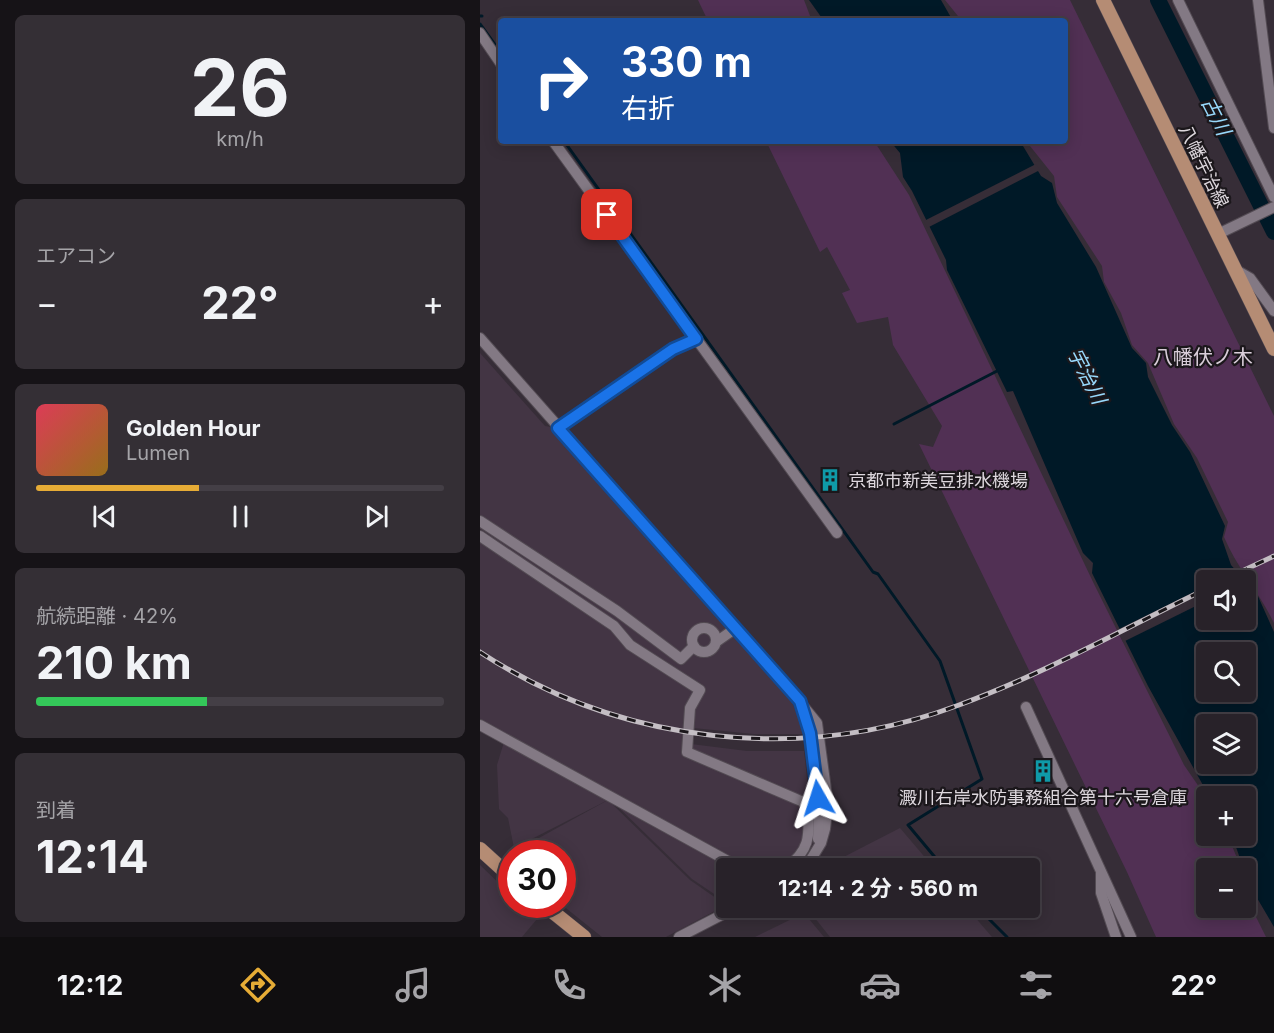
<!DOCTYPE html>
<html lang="ja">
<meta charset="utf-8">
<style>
:root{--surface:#282229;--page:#342f35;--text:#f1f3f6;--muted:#a5a4a8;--line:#443f46;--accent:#e6ac36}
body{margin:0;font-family:Inter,"Noto Sans JP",sans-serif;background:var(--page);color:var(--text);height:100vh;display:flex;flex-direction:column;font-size:22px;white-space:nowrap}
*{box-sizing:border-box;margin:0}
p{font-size:20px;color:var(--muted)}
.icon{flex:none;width:33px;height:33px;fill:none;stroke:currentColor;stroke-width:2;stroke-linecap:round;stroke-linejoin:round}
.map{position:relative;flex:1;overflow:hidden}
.panel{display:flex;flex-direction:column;gap:15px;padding:15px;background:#161317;width:480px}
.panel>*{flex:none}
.banner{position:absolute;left:18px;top:18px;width:570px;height:126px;border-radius:6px;box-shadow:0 3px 15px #0003,0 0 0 2px var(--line);background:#1a4fa0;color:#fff;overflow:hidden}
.fabs{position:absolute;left:716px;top:570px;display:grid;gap:12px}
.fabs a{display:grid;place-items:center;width:60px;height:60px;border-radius:6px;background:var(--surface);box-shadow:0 3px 15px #0003,0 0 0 2px var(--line);font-size:30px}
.speed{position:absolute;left:18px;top:840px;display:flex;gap:12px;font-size:30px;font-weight:700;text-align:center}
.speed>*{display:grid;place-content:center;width:78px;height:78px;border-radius:50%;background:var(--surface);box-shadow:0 3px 15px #0003,0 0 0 2px var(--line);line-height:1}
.speed .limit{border:9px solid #d22;background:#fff;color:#111}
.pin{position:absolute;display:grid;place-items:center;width:51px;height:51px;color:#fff;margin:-26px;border-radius:12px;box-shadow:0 3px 9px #0006}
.me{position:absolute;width:66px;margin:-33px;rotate:354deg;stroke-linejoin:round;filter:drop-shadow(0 0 4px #0008)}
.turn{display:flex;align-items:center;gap:21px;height:126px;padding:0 24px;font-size:27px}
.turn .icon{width:78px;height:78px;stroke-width:2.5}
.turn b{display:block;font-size:42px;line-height:51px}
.big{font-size:45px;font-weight:700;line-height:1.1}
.panel .card{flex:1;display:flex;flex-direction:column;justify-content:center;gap:9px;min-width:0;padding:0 21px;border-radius:9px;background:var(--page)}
.panel .dial{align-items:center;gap:0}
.dial b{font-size:78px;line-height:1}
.song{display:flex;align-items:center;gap:18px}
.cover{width:72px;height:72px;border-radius:9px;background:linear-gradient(135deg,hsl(350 70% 55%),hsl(40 70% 35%))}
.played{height:6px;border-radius:3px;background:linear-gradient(90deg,var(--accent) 40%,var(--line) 40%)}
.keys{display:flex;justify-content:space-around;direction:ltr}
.heat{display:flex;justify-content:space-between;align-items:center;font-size:33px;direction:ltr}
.charge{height:9px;border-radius:4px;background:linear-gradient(90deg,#34c759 42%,var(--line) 0)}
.trip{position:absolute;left:236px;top:858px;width:324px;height:60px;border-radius:6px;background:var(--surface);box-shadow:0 3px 15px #0003,0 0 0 2px var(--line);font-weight:700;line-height:60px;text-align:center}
.tab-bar{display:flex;height:96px;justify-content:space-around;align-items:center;background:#100e10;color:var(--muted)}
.tab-bar .icon{width:42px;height:42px}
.tab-bar .active{color:var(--accent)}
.tab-bar b{font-size:27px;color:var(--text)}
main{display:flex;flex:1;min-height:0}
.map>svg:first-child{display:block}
.built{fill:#433544}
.green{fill:#513054}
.water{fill:#001927;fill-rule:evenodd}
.pier{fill:#362d37}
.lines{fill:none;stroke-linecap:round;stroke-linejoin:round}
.stream{stroke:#001927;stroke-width:3}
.river{stroke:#001927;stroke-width:16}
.minor-casing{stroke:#534b53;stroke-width:12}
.major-casing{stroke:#534b53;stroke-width:15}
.minor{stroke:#837984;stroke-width:10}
.major{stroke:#b58c74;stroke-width:14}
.rail-casing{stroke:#c4bec4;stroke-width:5}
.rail{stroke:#1b171b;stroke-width:3;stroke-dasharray:9;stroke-linecap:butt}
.route-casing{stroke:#114b97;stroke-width:15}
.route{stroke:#1a73e8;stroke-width:10}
.labels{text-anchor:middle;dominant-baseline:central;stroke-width:4.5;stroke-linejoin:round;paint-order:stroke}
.street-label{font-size:18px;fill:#ddd7dd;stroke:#1b171b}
.poi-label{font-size:18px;fill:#ddd7dd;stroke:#1b171b;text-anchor:start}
.water-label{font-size:20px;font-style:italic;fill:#97d8fb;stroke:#1b171b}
.neighbourhood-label{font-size:20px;fill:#d9cdd9;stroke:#1b171b}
</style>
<main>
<section class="panel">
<div class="card dial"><b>26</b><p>km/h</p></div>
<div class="card"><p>エアコン</p>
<div class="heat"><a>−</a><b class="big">22°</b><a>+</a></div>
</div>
<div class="card">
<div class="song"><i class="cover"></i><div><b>Golden Hour</b><p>Lumen</p></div></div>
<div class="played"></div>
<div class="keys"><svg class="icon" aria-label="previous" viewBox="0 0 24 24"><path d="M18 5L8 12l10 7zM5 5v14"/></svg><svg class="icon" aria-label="pause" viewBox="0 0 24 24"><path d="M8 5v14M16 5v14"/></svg><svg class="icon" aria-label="next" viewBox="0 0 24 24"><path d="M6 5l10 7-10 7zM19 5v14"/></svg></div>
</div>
<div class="card"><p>航続距離 · 42%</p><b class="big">210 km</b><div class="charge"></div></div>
<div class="card"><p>到着</p><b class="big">12:14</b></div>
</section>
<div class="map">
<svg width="794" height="937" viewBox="0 0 794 937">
<rect width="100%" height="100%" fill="#362d37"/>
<g class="built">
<polygon points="0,353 65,426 71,427 311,698 324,734 274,734 213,728 211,744 267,751 324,751 331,813 312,868 246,868 246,902 212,879 130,799 34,848 28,818 19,809 17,765 24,742 0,728 0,531 11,536 0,529"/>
<polygon points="128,800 210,880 246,905 186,937 122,937 82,905 82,854 32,854 31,860 26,856"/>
<polygon points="420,828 454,868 326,868 337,861 350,864"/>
<polygon points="0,865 31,895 32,904 41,905 57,919 42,937 0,937"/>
<polygon points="327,908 487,908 512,937 350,937"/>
<polygon points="324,913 344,937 275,937"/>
</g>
<g class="green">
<polygon points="218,0 324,0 332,21 228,21"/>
<path d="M 465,0 L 590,0 L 794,416 L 794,623 C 779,592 757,568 744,537 L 748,522 L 717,458 L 694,424 L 668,363 L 652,345 L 641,313 L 624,282 L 622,266 L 577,197 L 574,176 L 546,141 L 585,141 L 585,21 L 482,21 Z"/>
<polygon points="286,141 394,141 429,195 614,584 704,765 726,797 726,836 748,836 761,868 726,868 726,908 765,908 765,881 772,909 786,937 676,937 647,872 439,444 453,447 462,426 413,345 408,317 377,323 362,293 370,290 347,247 340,252"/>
</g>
<g class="water">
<polygon points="329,0 461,0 473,21 344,21"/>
<path d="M 410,141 L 540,141 L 561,176 L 572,183 L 577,203 L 616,267 L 652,348 L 666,363 L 668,377 L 692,425 L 710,452 L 745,526 L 742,539 L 751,565 L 777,594 L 794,632 L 794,927 L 770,886 L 752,836 L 765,836 L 765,796 L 729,796 L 668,686 L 612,573 L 613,563 L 603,553 L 533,391 L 527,392 L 467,270 L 466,260 L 432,191 L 423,177 L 420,153 ZM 726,580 L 765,580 L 765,620 L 726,620 ZM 726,652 L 765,652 L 765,692 L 726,692 ZM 726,724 L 765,724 L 765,764 L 726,764 Z"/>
</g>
<g class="pier">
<polygon points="556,164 560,170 447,228 444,221"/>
<polygon points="760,570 769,580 737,580"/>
<polygon points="726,586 726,601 643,642 637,630"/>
</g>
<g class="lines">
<g class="stream">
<polyline points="0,16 2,16"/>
<polyline points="0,24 21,53"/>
<polyline points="84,141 393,572 398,574 460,661 502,779 428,825 464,868"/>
<polyline points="414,424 519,370"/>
<polyline points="498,908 527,937"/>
</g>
<polyline class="river" points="678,0 794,232"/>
<g class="minor-casing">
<g id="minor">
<polyline points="698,0 794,197"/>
<polyline points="778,0 794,128"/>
<polyline points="0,33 21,64"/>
<polyline points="73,141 357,533"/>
<polyline points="738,234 794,207"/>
<polyline points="756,270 770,278 794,311"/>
<polyline points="0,338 302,680 337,723 348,804 345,829 341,843 330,861 320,868"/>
<polyline points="78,428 193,349 216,339"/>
<polyline points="0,521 137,611 201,659 214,646"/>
<path d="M 0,536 L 134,626 L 150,645 L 220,690 L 210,708 L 207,752 L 328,804 C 329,834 332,849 306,868"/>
<circle cx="224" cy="640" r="12"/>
<polyline points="236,642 256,628"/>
<polyline points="546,707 651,937"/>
<path d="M 323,709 C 338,748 340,798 338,839"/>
<polyline points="0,725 255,865 255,868"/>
<polyline points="621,873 621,893 636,937"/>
<polyline points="199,937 255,908"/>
</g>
</g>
<g class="major-casing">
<g id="major">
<polyline points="623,0 794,349"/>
<polyline points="0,849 32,878"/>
<polyline points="63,904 104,937"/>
</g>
</g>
<use href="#minor" class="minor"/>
<use href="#major" class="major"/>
<g class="rail-casing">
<g id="rail">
<polyline points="743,580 794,556"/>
<path d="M 0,652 C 141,745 322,764 479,705 C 564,674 645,628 726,589"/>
</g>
</g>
<use href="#rail" class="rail"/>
</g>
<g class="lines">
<g class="route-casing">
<polyline id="route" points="127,215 216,339 193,349 78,428 320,701 330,733 338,798"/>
</g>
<use href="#route" class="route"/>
</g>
<defs>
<g id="building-bare" transform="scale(1.8)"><path d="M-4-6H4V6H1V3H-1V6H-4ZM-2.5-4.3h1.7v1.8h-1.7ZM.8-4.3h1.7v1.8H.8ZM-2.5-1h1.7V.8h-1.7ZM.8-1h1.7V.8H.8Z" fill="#0f9aa8" stroke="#1b171b" stroke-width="2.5" paint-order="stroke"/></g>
</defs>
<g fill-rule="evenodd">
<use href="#building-bare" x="350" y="480"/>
<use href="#building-bare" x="563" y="771"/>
</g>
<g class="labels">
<g class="street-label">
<text transform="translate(724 166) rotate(64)">八幡宇治線</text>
</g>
<g class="poi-label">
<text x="368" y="480">京都市新美豆排水機場</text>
<text x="563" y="797" text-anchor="middle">澱川右岸水防事務組合第十六号倉庫</text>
</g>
<g class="water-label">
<text transform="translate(736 116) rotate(63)">古川</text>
<text transform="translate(607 376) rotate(63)">宇治川</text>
</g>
<g class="neighbourhood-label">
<text x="723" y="357">八幡伏ノ木</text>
</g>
</g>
</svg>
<div class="fabs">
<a><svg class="icon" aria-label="sound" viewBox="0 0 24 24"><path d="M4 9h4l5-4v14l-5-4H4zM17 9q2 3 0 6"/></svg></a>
<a><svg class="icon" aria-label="search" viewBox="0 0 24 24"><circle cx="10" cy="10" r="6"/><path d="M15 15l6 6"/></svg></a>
<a><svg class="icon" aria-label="layers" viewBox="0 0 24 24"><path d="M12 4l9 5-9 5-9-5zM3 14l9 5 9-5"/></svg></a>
<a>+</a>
<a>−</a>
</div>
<div class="speed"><div class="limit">30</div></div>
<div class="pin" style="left:127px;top:215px;background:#d93025"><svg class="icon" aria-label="arrive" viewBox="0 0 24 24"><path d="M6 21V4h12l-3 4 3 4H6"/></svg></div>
<svg class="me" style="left:338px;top:798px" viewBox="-20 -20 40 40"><path d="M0-17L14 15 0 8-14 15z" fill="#1a73e8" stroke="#fff" stroke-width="4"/></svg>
<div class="trip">12:14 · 2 分 · 560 m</div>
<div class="banner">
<div class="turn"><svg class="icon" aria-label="right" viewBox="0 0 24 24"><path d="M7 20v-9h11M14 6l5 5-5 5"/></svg><div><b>330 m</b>右折</div></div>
</div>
</div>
</main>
<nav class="tab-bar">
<b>12:12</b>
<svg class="icon active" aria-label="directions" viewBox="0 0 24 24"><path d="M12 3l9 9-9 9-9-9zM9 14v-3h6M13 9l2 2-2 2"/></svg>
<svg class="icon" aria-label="music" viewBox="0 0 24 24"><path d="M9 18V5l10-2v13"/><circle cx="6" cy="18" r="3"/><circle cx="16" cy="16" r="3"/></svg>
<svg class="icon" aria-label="phone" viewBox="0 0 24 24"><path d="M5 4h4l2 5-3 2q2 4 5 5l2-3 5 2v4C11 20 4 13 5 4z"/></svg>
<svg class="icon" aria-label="climate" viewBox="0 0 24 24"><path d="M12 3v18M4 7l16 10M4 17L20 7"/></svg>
<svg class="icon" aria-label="car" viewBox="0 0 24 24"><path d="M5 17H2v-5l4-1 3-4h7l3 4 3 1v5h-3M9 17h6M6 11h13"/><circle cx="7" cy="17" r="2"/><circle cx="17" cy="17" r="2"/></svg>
<svg class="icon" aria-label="filters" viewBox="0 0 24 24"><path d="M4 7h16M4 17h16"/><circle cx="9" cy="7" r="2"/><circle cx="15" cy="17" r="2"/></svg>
<b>22°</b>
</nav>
